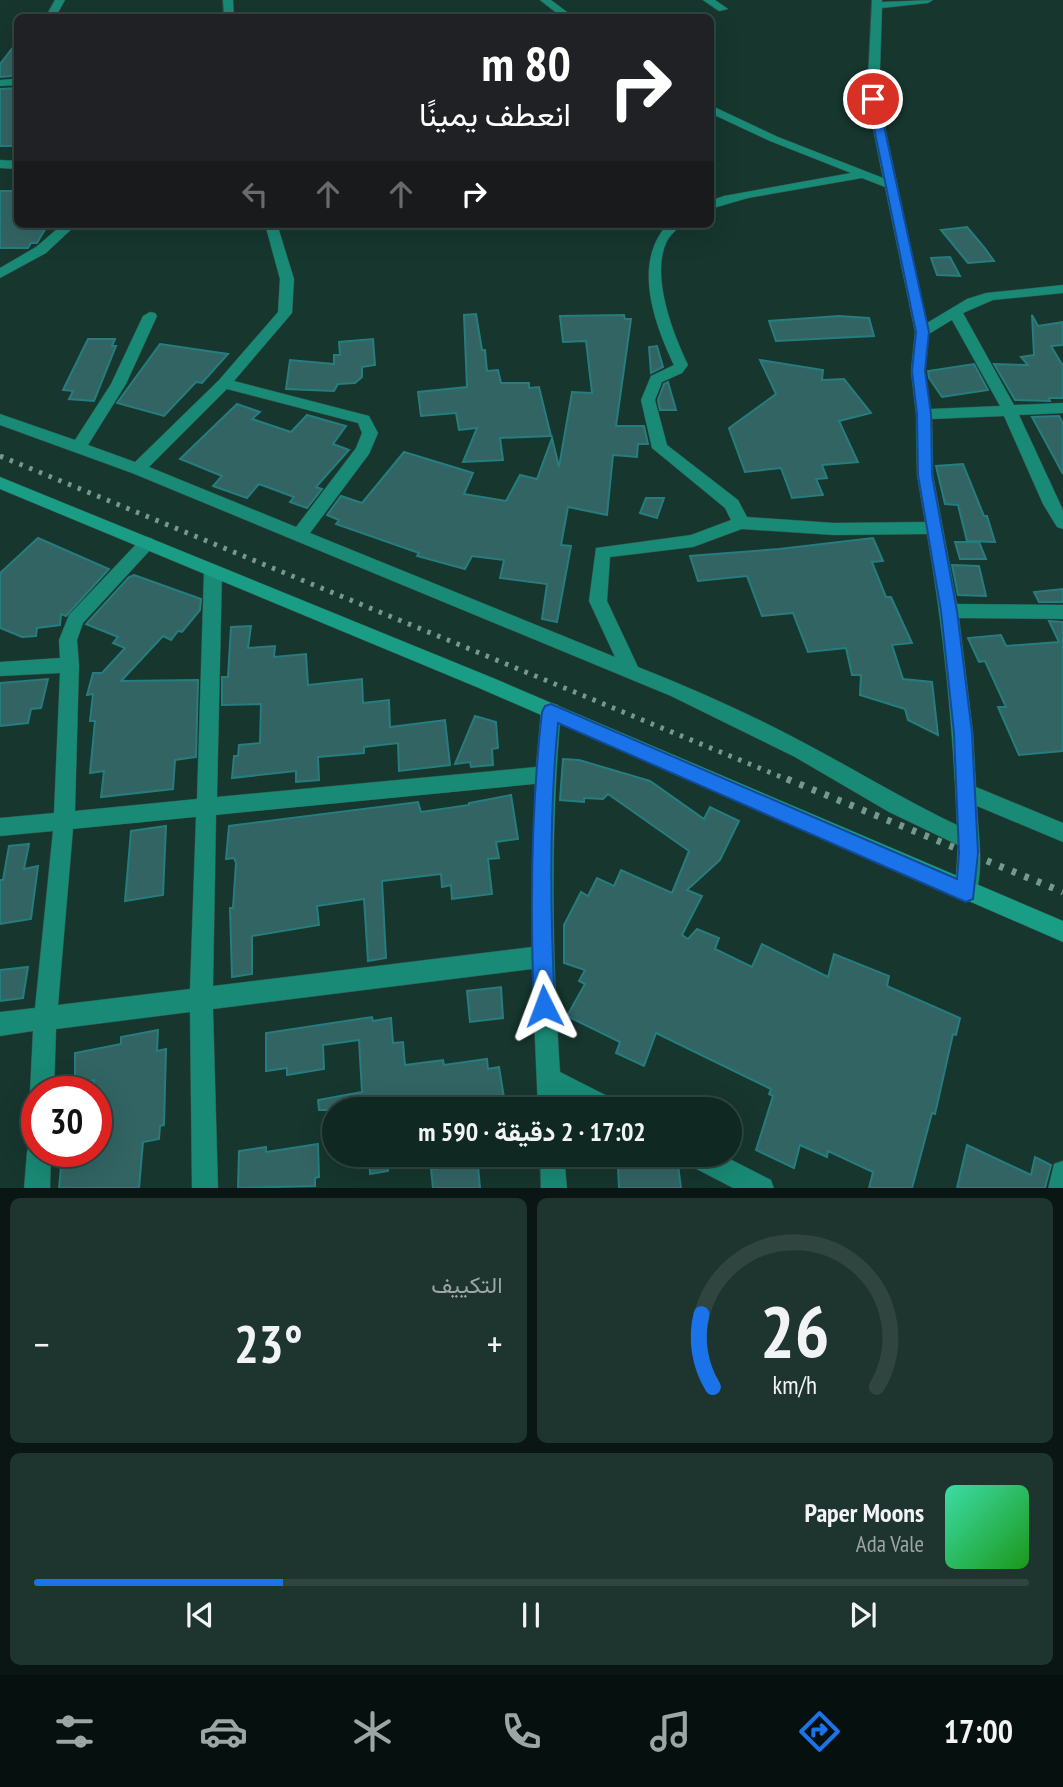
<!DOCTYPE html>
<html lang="ar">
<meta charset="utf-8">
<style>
:root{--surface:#102822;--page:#1e342f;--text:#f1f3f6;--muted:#9ca6a5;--line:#304440;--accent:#1a73e8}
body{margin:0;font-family:"PT Sans Narrow",Vazirmatn,sans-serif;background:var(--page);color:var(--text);direction:rtl;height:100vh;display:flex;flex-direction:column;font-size:26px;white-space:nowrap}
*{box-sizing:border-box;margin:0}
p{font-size:23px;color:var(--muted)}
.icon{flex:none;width:38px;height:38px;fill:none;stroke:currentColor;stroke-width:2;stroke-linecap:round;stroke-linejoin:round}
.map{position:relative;height:1188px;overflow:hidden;direction:ltr}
.side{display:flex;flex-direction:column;gap:10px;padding:10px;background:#091613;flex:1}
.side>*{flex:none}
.top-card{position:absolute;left:14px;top:14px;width:700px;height:214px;border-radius:10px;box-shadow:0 7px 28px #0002,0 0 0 2px var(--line);direction:rtl;background:#202124;color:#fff;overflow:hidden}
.speed{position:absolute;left:21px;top:1076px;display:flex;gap:14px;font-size:35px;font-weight:700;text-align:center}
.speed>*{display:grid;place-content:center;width:91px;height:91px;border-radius:50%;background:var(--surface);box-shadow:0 7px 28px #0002,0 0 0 2px var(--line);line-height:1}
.speed .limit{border:10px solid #d22;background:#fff;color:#111}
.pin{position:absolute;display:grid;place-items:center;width:60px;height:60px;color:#fff;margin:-30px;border:4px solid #fff;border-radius:50%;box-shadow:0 2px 7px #0007}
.me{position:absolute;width:77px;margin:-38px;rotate:357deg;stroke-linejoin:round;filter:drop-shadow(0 0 5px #0008)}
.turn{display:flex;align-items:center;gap:24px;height:147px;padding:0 28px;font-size:32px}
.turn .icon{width:91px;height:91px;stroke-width:2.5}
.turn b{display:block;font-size:49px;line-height:60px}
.lanes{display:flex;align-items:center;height:66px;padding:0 28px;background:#0003;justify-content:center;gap:35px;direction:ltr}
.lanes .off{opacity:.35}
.big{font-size:52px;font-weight:700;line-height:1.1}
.side .widget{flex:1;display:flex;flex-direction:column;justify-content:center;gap:10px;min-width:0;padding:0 24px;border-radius:10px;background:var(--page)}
.side .dial{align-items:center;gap:0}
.dial svg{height:182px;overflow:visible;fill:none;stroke:var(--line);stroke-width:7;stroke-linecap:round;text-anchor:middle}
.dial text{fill:var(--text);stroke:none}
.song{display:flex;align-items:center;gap:21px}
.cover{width:84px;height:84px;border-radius:10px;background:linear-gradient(135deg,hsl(160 70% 55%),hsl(120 70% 35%))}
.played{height:7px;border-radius:4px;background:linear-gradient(90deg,var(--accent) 25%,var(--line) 25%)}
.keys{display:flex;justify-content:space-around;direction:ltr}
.heat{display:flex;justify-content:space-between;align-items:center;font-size:38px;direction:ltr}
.side .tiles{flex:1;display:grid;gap:10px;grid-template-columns:1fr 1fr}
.widget:last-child{grid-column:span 2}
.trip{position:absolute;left:322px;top:1097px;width:420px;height:70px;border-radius:35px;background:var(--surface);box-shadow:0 7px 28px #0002,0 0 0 2px var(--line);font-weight:700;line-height:70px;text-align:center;direction:rtl}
.menu{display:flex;height:112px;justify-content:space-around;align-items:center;background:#06100e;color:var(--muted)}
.menu .icon{width:49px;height:49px}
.menu .current{color:var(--accent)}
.menu b{font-size:32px;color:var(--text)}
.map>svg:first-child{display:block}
.building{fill:#326464;stroke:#267d7e;stroke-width:2}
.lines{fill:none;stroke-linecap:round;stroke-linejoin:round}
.street-casing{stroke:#31524a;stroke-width:1}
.secondary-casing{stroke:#31524a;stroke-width:1}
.street{fill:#198a75;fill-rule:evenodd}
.secondary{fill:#1a9d85;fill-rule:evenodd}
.rail-far2{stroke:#739a8f;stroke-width:4.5;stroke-dasharray:2.5 5;stroke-linecap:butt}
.rail-far1{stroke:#739a8f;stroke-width:5;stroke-dasharray:3.5 7;stroke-linecap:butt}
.rail{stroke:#739a8f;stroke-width:7;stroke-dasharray:4.5 9;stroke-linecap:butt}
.route{fill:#1a73e8;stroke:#114b97;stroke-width:2}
</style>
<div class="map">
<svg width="1063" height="1189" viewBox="0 0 1063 1189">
<rect width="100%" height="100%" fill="#16362e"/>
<g class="building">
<polygon points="18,41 18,72 11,76 0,77 0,64"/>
<polygon points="18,88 18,146 0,146 0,89"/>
<polygon points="0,191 18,191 18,224 47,226 37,243 31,243 28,248 0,248"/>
<polygon points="967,227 984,247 994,261 968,263 941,230"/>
<polygon points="950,257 960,276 937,275 931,258"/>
<polygon points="476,314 482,350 485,350 487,371 498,370 501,383 529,383 529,388 539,387 551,436 500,438 503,460 463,462 477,428 459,430 456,413 421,416 418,392 467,387 464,315"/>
<polygon points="624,315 625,319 631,319 616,426 644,426 648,444 638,444 637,457 613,455 607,515 568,507 561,545 571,546 557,622 542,619 547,584 500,578 504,560 472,556 465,569 417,556 419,553 336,524 339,520 327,515 341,496 362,503 404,452 473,473 464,494 506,501 520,475 537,479 552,438 559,467 572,392 592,393 586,341 563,342 560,316"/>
<polygon points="1032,315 1038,326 1063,322 1063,345 1051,346 1063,366 1063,398 1049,398 1050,401 1015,400 994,364 1028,365 1021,357 1034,355"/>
<polygon points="839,316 869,318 874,336 776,341 769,321"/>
<polygon points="88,339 115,339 112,346 116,346 94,401 69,399 73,391 63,390"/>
<polygon points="373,339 375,365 362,367 362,377 355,383 338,384 334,391 286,389 290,360 334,364 334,355 340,355 339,342"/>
<polygon points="160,344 228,354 202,383 196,382 164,416 117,403"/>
<polygon points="657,346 663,367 651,373 649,347"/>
<polygon points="760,360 823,370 822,380 844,379 871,413 839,421 858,462 822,465 827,478 816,479 823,495 792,498 781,468 745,472 729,428 776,394"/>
<polygon points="974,364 988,390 942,397 929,378 928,371"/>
<polygon points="668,382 676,410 660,410 658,400 664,384"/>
<polygon points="237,404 260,412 252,419 291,432 307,415 346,426 333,444 349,450 316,487 322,489 307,508 290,502 294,497 259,484 247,498 213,486 222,476 180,459"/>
<polygon points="1059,416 1063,423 1063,474 1032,417"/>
<polygon points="963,464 984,516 987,516 995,542 967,541 958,505 945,504 936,466"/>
<polygon points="646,498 664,498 657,518 640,513"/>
<polygon points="38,538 109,569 66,616 61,614 60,625 37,628 36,636 22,637 0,628 0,573"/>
<polygon points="873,538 883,561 872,562 886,597 891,597 912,643 892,645 903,679 932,682 938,735 908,720 905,709 860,695 861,675 852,675 846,648 808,652 793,613 762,616 747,576 698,581 690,556 779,549"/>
<polygon points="955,542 979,542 986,559 960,559"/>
<polygon points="952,565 979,566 986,596 958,595"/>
<polygon points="134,575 201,599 200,610 182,632 178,631 171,640 163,636 121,681 198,680 196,757 175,760 173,789 101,797 104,771 90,773 95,721 90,721 93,694 87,695 93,673 102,673 125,648 113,643 118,637 86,624 129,577"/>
<polygon points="1063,589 1063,602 1039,602 1034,592"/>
<polygon points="1049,621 1063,622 1063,751 1019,755 998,707 1006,707 985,661 979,662 968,638 1001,635 1006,646 1059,642"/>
<polygon points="251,626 248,648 275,646 274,657 306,654 308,685 362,679 363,703 389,700 390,727 445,720 450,765 399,771 398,743 364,747 364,753 318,757 319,780 296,782 296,771 232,778 234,756 238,756 239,745 260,743 261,704 222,705 222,677 228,677 231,627"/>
<polygon points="48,679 41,708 31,709 28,723 0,726 0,683"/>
<polygon points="475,716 496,722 498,748 492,749 493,765 471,767 470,762 455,764"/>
<polygon points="563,759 579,760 650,781 704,819 710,807 739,821 720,860 687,890 702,896 682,935 688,939 697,929 719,938 715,949 752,967 762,944 828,977 834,954 889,976 887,986 960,1018 956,1035 953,1034 935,1114 932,1113 912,1188 869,1188 873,1172 828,1151 827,1157 800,1145 794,1168 756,1150 773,1096 769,1094 771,1089 656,1033 644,1066 616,1053 620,1042 567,1016 585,984 579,981 585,970 564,963 564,925 581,892 588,896 597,878 614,886 621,870 672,893 689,851 608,794 603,799 584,798 584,802 560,800"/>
<polygon points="511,795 518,839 496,842 499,858 488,859 492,894 452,899 451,885 442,887 441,874 382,881 386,958 368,961 364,899 317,906 319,925 252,936 252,974 232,977 230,908 233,908 236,863 234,858 226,859 229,826 418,802 421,812 469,805 469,803"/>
<polygon points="166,826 163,895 125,901 131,831"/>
<polygon points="29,844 24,869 38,866 31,919 0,924 0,880 3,880 9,846"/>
<polygon points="28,967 23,998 0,1001 0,970"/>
<polygon points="501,987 503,1018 470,1022 467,991"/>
<polygon points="372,1017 373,1021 391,1018 393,1043 403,1042 405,1065 443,1060 444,1065 487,1059 488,1069 499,1067 506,1110 319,1110 318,1100 362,1092 359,1040 323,1045 324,1069 287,1075 287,1068 266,1071 266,1033"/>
<polygon points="158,1030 157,1051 166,1049 164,1125 160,1126 159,1139 143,1142 139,1188 59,1188 62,1157 96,1152 94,1080 75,1085 75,1053 121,1044 121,1037"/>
<polygon points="318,1144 319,1177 315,1178 315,1186 238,1188 239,1151 266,1147 266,1152"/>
<polygon points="967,1145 1031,1175 1035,1157 1051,1165 1045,1188 957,1188"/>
<polygon points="369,1155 388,1155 388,1171 370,1174"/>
<polygon points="467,1164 467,1168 478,1166 480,1188 433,1188 431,1169"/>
<polygon points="678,1165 681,1188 619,1188 618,1168"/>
</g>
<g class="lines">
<g class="street-casing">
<g id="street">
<polygon points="55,0 65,0 55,18 45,18"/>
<polygon points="223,0 233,0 234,18 224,18"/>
<polygon points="540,0 551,0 575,18 563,18"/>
<polygon points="703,0 715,0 728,9 719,11"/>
<path d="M 872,0 L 882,0 L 882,2 L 933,0 L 928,3 L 882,8 L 879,99 L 927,323 L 967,299 L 986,293 L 1063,285 L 1063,293 L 993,300 L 963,313 L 1014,405 L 1063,403 L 1063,413 L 1019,415 L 1063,510 L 1063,529 L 1057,527 L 1043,504 L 1004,416 L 932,419 L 933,475 L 957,604 L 1063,605 L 1063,619 L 959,618 L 973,733 L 976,787 L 1063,823 L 1063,842 L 977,806 C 978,834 985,872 974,899 L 966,902 L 958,899 L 955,892 L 958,845 L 889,812 L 795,757 L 671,696 L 132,473 L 0,425 L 0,414 L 75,440 L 111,384 L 143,316 L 150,312 L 155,313 L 157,316 L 126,384 L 88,445 L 135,462 L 219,380 L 278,312 L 280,279 L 265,224 L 277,224 L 294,279 L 292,313 L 234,381 L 369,416 L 378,433 L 369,454 L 310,533 L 615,657 L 589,601 L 596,548 L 691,535 L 731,520 L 725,508 L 652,448 L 641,400 L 651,376 L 674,365 C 654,323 632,262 668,224 L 681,224 C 677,230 670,235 667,241 C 650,275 673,334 688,365 L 682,373 L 662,382 L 655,400 L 667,445 L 738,500 L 747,517 L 834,523 L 925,522 L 917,475 L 916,414 L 911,371 L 915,332 L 885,187 L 862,178 L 748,198 L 710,209 L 710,201 L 724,196 L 851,173 L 770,141 L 710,113 L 710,105 L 778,137 L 883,178 L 867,99 ZM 952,320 L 1000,406 L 931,409 L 925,371 L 929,334 ZM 227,389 L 358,423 L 362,433 L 356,448 L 296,527 L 149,467 ZM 742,529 L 834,535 L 927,534 C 944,631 953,727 957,825 C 906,801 859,772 810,746 C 755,716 696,690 638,667 L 607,601 L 610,557 L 693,547 Z"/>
<polygon points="18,74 18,85 0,86 0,80 12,79"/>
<polygon points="0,160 18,161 18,169 0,168"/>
<polygon points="63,224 77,224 46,253 0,278 0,268 36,247"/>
<path d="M 147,537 L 153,539 L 155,543 L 153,547 L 83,623 L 77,640 L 79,665 L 75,811 L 197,799 L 204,572 L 207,567 L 219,567 L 222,572 L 217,797 L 536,767 L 541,711 L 544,705 L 551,703 L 558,705 L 561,711 C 550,832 552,952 560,1072 L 617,1101 L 620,1110 L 582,1110 L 561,1099 L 562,1110 L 538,1110 L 532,969 L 213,1009 L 218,1189 L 192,1189 L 190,1012 L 56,1029 L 54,1092 L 37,1092 L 37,1102 L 34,1100 L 30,1092 L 33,1031 L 0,1036 L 0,1012 L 35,1008 L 53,831 L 0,836 L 0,818 L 54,813 L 60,673 L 0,676 L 0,662 L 60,658 L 59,640 L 69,615 L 141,539 ZM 535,784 L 532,947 L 213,986 L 216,815 ZM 196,817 L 190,989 L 58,1005 L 73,829 Z"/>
<polygon points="37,1141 37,1152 51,1152 50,1189 24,1189 27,1152 30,1143"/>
<polygon points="540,1155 564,1155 567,1189 541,1189"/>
<polygon points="684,1155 722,1155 771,1180 774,1189 735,1189 687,1164"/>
<polygon points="1063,1161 1063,1189 1048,1189 1054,1164"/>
</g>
</g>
<g class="secondary-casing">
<polygon id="secondary" points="0,477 493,678 1063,921 1063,942 479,688 0,489"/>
</g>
<use href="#street" class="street"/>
<use href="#secondary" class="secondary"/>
<polyline class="rail-far2" points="0,456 4,458"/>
<polyline class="rail-far1" points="0,456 791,781"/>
<polyline class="rail" points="787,779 1063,892"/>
</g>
<path class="route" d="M 873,96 L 878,99 L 929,332 L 925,371 L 931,414 L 932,475 L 957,611 L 972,733 L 978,853 L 973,899 L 966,902 L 959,899 L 558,723 C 549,816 550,912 555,1006 L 552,1013 L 544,1016 L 537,1013 L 534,1006 C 530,908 531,809 542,712 L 545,706 L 551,704 L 957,879 L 959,853 L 954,733 L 941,611 L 918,475 L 917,414 L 912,371 L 916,332 L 868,99 Z"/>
</svg>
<div class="speed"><div class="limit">30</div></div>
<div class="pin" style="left:873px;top:99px;background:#d93025"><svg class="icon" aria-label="arrive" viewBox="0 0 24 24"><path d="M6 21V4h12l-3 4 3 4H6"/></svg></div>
<svg class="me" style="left:544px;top:1006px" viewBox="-20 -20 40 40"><path d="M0-17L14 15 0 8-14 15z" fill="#1a73e8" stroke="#fff" stroke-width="4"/></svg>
<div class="trip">17:02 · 2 دقيقة · 590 m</div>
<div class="top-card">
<div class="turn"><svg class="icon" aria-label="right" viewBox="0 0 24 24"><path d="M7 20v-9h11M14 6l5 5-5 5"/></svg><div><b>80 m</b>انعطف يمينًا</div></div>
<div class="lanes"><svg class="icon off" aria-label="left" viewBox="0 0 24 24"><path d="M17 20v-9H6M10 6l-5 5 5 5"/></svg><svg class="icon off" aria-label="ahead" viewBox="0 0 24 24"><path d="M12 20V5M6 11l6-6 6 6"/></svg><svg class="icon off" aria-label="ahead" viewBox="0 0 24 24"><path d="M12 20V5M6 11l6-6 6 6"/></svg><svg class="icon" aria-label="right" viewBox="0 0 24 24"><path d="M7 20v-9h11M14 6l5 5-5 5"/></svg></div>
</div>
</div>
<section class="side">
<div class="tiles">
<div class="widget dial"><svg viewBox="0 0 100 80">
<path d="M14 69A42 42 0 1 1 86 69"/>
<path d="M14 69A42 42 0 0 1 9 37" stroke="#1a73e8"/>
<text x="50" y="56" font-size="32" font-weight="700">26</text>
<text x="50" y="72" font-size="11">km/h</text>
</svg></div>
<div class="widget"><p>التكييف</p>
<div class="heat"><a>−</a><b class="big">23°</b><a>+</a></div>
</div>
<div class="widget">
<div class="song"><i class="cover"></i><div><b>Paper Moons</b><p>Ada Vale</p></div></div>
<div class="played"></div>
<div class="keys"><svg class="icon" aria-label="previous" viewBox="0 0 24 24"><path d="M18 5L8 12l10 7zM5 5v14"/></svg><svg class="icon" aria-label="pause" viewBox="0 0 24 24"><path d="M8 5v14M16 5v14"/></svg><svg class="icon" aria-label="next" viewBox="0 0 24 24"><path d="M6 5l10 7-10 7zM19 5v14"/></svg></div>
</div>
</div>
</section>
<nav class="menu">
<b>17:00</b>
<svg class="icon current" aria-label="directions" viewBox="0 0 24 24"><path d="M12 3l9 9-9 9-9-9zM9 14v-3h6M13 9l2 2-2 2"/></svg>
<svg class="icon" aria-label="music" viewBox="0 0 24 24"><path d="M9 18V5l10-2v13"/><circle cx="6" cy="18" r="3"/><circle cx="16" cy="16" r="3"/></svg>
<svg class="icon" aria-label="phone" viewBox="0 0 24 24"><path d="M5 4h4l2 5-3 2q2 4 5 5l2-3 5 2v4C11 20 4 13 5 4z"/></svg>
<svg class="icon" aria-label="climate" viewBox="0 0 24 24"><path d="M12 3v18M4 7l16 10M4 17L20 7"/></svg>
<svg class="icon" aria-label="car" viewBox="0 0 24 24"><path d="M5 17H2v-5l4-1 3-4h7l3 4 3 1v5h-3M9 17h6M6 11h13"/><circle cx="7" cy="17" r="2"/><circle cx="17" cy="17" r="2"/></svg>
<svg class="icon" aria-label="filters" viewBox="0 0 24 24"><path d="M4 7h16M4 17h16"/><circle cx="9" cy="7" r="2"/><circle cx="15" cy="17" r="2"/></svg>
</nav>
